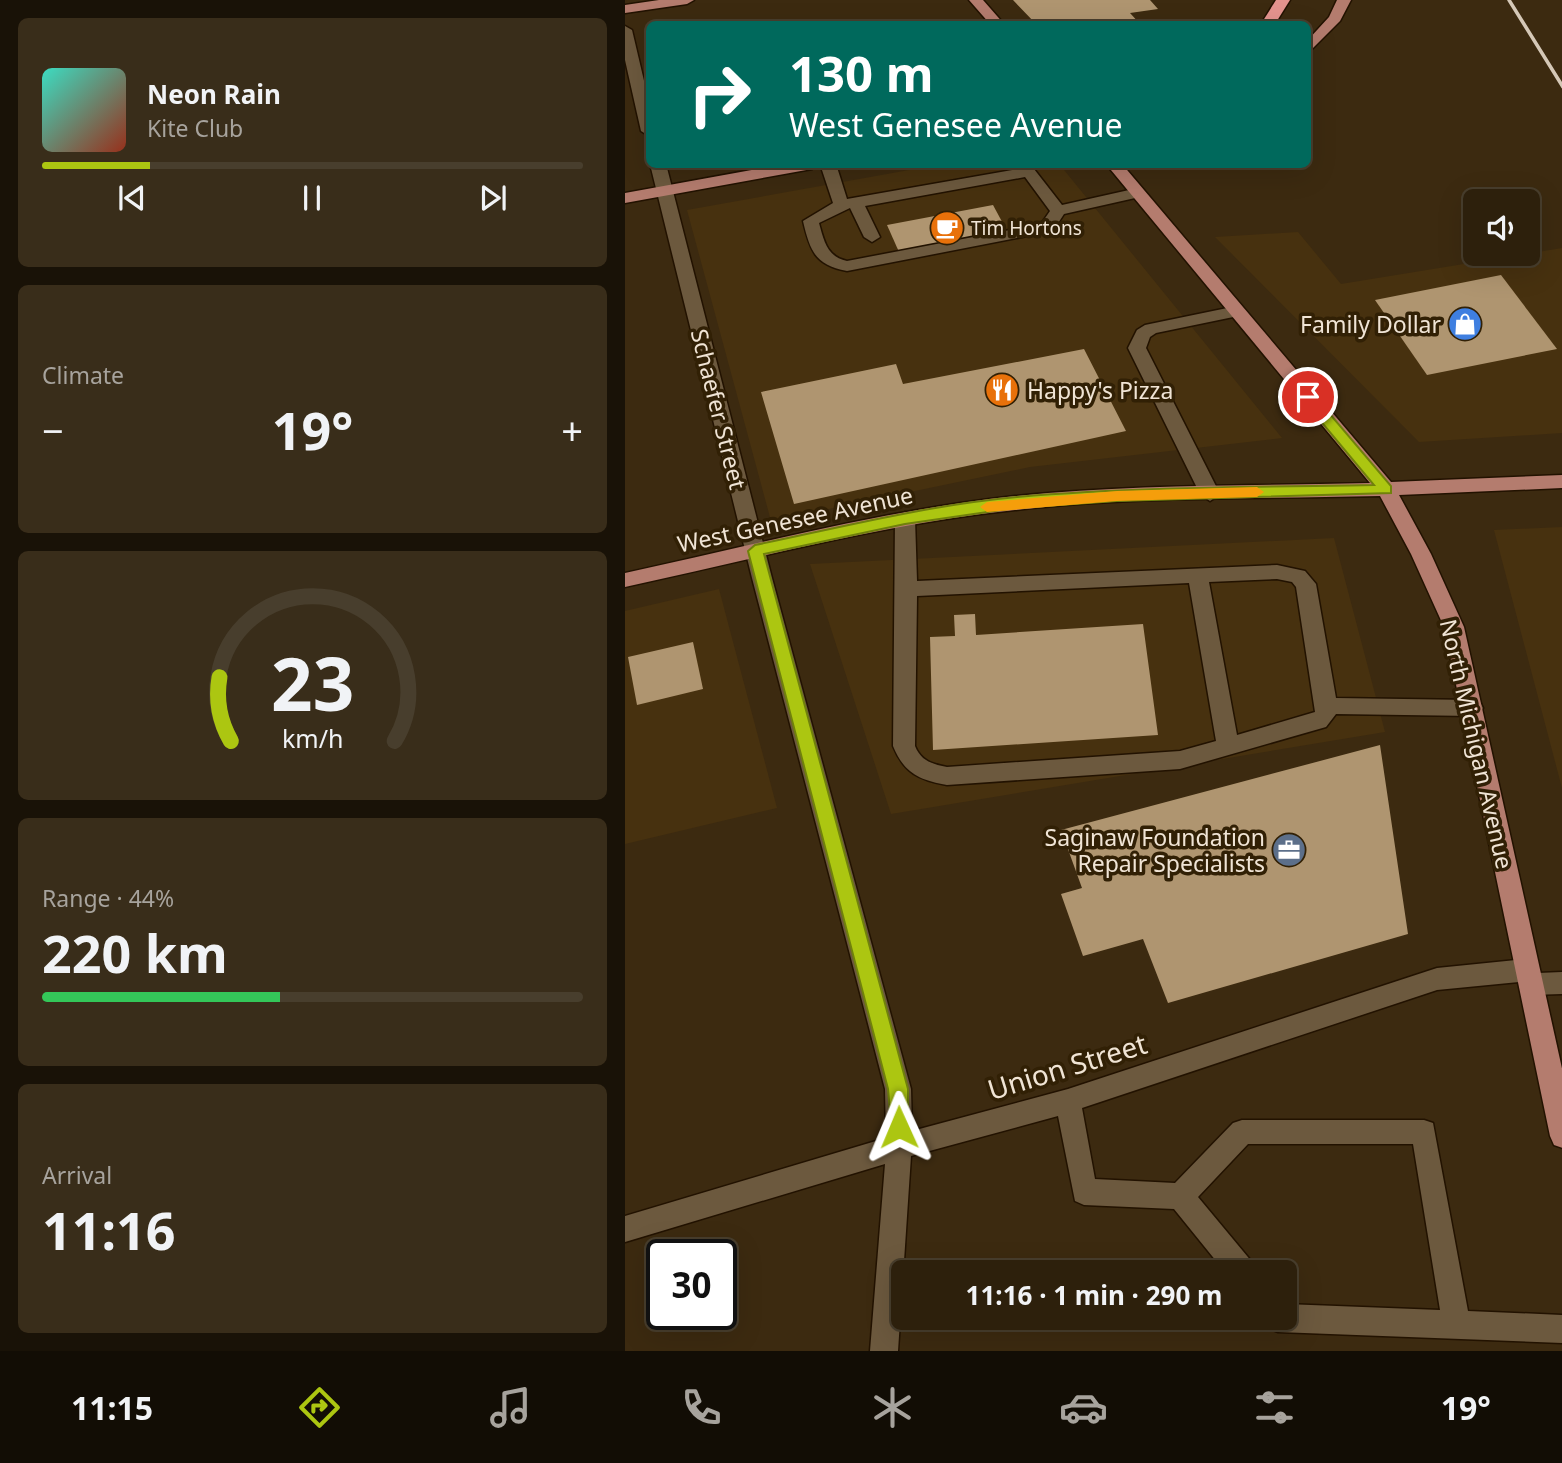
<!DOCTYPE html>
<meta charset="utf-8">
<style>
:root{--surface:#2d200c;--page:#392d1a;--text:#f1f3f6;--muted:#a7a39d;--line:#483e2d;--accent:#acc611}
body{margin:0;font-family:"Noto Sans",sans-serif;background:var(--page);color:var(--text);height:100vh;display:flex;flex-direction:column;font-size:26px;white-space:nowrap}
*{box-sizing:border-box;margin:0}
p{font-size:23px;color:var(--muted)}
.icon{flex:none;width:38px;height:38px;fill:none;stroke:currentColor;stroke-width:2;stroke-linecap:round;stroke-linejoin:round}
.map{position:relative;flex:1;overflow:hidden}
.side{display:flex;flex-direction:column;gap:18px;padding:18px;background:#191207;width:625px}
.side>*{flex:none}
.banner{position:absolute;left:21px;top:21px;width:665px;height:147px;border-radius:10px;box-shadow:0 7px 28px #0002,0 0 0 2px var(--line);background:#00695c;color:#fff;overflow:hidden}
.buttons{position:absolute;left:838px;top:189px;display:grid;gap:14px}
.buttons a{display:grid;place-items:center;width:77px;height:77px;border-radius:10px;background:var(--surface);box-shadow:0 7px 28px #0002,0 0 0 2px var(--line);font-size:35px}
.speed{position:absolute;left:21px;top:1239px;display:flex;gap:14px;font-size:35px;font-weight:700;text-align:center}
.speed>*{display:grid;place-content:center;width:91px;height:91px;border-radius:50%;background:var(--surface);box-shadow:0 7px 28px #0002,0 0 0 2px var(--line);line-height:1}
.speed .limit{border:4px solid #111;border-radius:10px;background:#fff;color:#111}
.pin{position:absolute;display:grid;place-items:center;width:60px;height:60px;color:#fff;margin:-30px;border:4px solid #fff;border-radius:50%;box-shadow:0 2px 7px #0007}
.me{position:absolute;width:77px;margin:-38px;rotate:359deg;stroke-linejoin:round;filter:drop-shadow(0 0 5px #0008)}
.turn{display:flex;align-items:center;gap:24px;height:147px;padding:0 28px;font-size:32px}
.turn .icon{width:91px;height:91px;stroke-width:2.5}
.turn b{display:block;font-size:49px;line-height:60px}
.big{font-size:52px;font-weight:700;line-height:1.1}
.side .tile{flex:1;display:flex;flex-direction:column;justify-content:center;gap:10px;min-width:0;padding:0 24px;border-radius:10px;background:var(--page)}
.side .dial{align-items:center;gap:0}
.dial svg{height:182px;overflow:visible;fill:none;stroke:var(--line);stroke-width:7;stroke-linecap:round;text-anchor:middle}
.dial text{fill:var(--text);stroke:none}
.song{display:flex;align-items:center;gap:21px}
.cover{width:84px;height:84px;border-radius:10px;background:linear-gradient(135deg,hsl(170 70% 55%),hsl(10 70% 35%))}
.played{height:7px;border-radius:4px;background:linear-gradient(90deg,var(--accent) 20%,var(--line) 20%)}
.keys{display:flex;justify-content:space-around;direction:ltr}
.heat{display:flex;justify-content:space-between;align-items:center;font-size:38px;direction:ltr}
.charge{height:10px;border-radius:5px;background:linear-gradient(90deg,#34c759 44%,var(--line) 0)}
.trip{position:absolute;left:266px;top:1260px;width:406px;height:70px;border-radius:10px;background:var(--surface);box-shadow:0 7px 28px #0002,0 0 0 2px var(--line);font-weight:700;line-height:70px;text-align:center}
.tabs{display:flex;height:112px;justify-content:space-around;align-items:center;background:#120d05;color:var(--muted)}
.tabs .icon{width:49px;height:49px}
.tabs .current{color:var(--accent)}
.tabs b{font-size:32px;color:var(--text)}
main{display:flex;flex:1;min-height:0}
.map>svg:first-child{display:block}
.built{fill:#47310f}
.building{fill:#af9570}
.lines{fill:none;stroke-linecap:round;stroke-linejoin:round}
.minor-casing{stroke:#221200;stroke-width:3}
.major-casing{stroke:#221200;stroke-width:3}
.highway-casing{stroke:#221200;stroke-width:3}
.minor{fill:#6c593e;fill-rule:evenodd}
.major{fill:#b47c6e;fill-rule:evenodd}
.highway{fill:#e4948e;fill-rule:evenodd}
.rail{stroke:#d5c8b7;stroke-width:3.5}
.route{fill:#acc611;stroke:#70810b;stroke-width:2}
.slow{fill:#f59e0b}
.labels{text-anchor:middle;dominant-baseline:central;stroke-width:7;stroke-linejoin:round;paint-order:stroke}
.far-poi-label{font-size:19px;fill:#f0e4d5;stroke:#312005;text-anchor:start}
.poi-label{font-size:23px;fill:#f0e4d5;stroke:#312005;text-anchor:end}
.street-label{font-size:23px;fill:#f0e4d5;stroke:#312005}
.near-street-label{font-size:28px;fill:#f0e4d5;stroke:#312005}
</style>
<main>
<section class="side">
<div class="tile">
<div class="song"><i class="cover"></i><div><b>Neon Rain</b><p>Kite Club</p></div></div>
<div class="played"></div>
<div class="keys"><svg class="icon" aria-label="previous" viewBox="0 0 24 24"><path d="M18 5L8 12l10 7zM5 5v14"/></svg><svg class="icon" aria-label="pause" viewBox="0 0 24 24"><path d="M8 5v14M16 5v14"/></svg><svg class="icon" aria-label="next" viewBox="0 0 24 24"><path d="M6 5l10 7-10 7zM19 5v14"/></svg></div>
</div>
<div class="tile"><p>Climate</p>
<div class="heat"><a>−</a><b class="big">19°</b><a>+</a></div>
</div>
<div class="tile dial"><svg viewBox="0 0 100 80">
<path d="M14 69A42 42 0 1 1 86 69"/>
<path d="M14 69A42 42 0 0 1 9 41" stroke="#acc611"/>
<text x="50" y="56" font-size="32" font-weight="700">23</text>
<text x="50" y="72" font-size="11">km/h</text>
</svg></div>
<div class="tile"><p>Range · 44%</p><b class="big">220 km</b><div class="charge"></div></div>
<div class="tile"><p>Arrival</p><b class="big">11:16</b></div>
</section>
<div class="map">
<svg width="938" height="1351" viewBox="0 0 938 1351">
<rect width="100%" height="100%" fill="#3c2a10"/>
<g class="built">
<polygon points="312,165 435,165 657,438 405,467 146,521 62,210"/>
<polygon points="673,232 716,284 937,248 937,433 794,442 590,237"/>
<polygon points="937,527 938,527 937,788 869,530"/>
<polygon points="709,538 760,732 266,814 185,564"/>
<polygon points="94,589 152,808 0,844 0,611"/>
</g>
<g class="building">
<polygon points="388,0 525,0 533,9 505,13 515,24 411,24"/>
<polygon points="368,205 382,231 274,252 262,225"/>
<polygon points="876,275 932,349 802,375 750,300"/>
<polygon points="459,349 501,431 169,504 136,392 271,364 278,384"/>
<polygon points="350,614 351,635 518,624 533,735 308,750 305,637 330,636 329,615"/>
<polygon points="68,642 78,689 12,705 3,657"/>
<polygon points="755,745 783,934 543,1003 518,939 458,956 436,894 457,888 436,830"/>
</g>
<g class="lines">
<g class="minor-casing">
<g id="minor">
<polygon points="0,26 7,30 24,102 24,136 16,131 0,60"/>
<polygon points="25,164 41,164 147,578 286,1089 287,1131 443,1089 812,968 902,959 911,962 913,973 938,972 938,994 905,995 896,992 894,982 812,990 457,1108 470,1179 550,1183 608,1123 617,1120 799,1120 808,1123 843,1311 938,1315 938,1343 653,1332 643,1328 639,1318 660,1318 660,1304 815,1310 788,1144 623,1144 573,1197 627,1262 631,1272 600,1272 549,1209 459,1205 450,1201 433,1116 286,1156 273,1351 245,1351 260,1164 0,1242 0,1216 261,1138 260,1089 127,578"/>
<path d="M 195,164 L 211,164 L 222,199 L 404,167 L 409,169 L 437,205 L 513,188 L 521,193 L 519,196 L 439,214 L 428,231 L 222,271 C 190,265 185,251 178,221 L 208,203 ZM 400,177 L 425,211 L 416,224 L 222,261 C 202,257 199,241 194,223 L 225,208 L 239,237 L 247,242 L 255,237 L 240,206 Z"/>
<polygon points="612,306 620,311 618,315 531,333 525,337 521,348 595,494 585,501 575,494 503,348 512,330 520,325"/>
<path d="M 280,512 L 290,519 L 292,581 L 652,565 L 680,571 L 691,584 L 711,698 L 847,700 L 855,702 L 858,708 L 855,714 L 847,716 L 711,714 L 701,727 L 555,769 L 322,785 C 294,780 279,773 268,746 L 270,519 ZM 652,579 L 667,582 L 671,587 L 690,712 L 612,735 L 584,582 ZM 564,583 L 591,741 L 555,751 L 322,767 C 307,764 296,761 290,746 L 292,596 Z"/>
</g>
</g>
<g class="major-casing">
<g id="major">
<polygon points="34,0 69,0 62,4 0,13 0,5"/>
<polygon points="344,0 358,0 379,24 365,24"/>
<polygon points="712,0 726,0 715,21 682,54 682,41 704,17"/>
<polygon points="159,164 194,164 187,169 0,203 0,193"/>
<path d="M 481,164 L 497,164 L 766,482 L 938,475 L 938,488 L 774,495 L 806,554 L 839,627 L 938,1073 L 938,1148 L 929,1145 L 925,1136 L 819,627 L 786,554 L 755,496 C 634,499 510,496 390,510 C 258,524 129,559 0,587 L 0,573 C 129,545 259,510 390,496 C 508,484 627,486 745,483 Z"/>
</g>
</g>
<g class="highway-casing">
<polygon id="highway" points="651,0 665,0 650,24 636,24"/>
</g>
<use href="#minor" class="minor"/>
<use href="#major" class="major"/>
<use href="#highway" class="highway"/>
<polyline class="rail" points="884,0 938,87"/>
</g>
<path class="route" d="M 683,392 L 688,394 L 766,486 L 766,493 L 492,501 L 390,508 L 280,524 L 139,554 L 283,1089 L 283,1127 L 280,1134 L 274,1136 L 267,1134 L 263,1089 L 123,551 L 130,545 C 217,527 304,505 392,497 C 511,487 630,487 749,485 L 678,400 L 678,394 Z"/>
<polygon class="slow" points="632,487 639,492 632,497 492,501 362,512 355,507 362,502 492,491"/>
<defs>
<g id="cafe-disc" transform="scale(1.75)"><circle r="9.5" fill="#e8710a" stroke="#312005"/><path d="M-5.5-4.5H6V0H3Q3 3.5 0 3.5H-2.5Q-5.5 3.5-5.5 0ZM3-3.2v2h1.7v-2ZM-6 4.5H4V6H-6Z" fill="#fff"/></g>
<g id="shop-disc" transform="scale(1.75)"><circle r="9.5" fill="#3f7fe0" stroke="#312005"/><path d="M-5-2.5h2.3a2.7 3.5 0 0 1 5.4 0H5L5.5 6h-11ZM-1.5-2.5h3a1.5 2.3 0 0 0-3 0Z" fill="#fff"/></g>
<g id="restaurant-disc" transform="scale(1.75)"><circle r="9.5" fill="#e8710a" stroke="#312005"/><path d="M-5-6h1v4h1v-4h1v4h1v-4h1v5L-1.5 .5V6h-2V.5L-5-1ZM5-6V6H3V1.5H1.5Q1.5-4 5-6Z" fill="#fff"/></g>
<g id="office-disc" transform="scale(1.75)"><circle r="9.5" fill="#5c6f8a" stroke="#312005"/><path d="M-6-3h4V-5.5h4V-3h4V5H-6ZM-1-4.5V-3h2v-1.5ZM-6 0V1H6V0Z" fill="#fff"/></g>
</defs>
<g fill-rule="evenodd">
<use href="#cafe-disc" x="322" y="228"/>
<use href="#shop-disc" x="840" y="324"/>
<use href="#restaurant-disc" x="377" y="390"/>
<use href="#office-disc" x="664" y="850"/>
</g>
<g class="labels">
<g class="far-poi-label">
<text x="346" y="228">Tim Hortons</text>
</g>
<g class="poi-label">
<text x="816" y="324">Family Dollar</text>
<text x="402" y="390" text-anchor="start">Happy's Pizza</text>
<text x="640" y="837">Saginaw Foundation<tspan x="640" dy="26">Repair Specialists</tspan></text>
</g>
<g class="street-label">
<text transform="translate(94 409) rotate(76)">Schaefer Street</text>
<text transform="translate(170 519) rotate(-12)">West Genesee Avenue</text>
<text transform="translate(852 744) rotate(77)">North Michigan Avenue</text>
</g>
<g class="near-street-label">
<text transform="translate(442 1066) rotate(-17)">Union Street</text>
</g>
</g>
</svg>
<div class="buttons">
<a><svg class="icon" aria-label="sound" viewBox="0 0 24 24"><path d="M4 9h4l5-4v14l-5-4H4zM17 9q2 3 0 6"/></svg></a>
</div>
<div class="speed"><div class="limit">30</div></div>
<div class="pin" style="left:683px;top:397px;background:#d93025"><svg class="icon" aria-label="arrive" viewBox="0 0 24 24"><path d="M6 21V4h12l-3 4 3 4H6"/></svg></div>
<svg class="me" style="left:274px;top:1127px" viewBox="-20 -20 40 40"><path d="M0-17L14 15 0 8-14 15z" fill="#acc611" stroke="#fff" stroke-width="4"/></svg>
<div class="trip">11:16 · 1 min · 290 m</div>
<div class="banner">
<div class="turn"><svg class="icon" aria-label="right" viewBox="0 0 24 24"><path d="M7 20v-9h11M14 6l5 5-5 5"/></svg><div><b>130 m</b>West Genesee Avenue</div></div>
</div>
</div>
</main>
<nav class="tabs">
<b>11:15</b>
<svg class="icon current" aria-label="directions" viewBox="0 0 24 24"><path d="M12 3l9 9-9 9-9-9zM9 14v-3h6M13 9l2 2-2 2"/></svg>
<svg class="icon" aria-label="music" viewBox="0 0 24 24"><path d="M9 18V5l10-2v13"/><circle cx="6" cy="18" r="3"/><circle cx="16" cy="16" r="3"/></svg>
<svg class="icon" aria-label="phone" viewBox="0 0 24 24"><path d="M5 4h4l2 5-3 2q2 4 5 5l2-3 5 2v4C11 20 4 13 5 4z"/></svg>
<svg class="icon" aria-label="climate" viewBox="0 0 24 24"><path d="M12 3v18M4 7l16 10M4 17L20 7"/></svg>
<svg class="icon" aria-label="car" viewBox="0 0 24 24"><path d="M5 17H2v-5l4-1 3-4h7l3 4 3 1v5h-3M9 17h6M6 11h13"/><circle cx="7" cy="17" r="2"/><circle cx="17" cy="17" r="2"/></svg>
<svg class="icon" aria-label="filters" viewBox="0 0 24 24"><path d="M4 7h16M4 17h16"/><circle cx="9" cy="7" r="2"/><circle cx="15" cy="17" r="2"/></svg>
<b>19°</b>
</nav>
